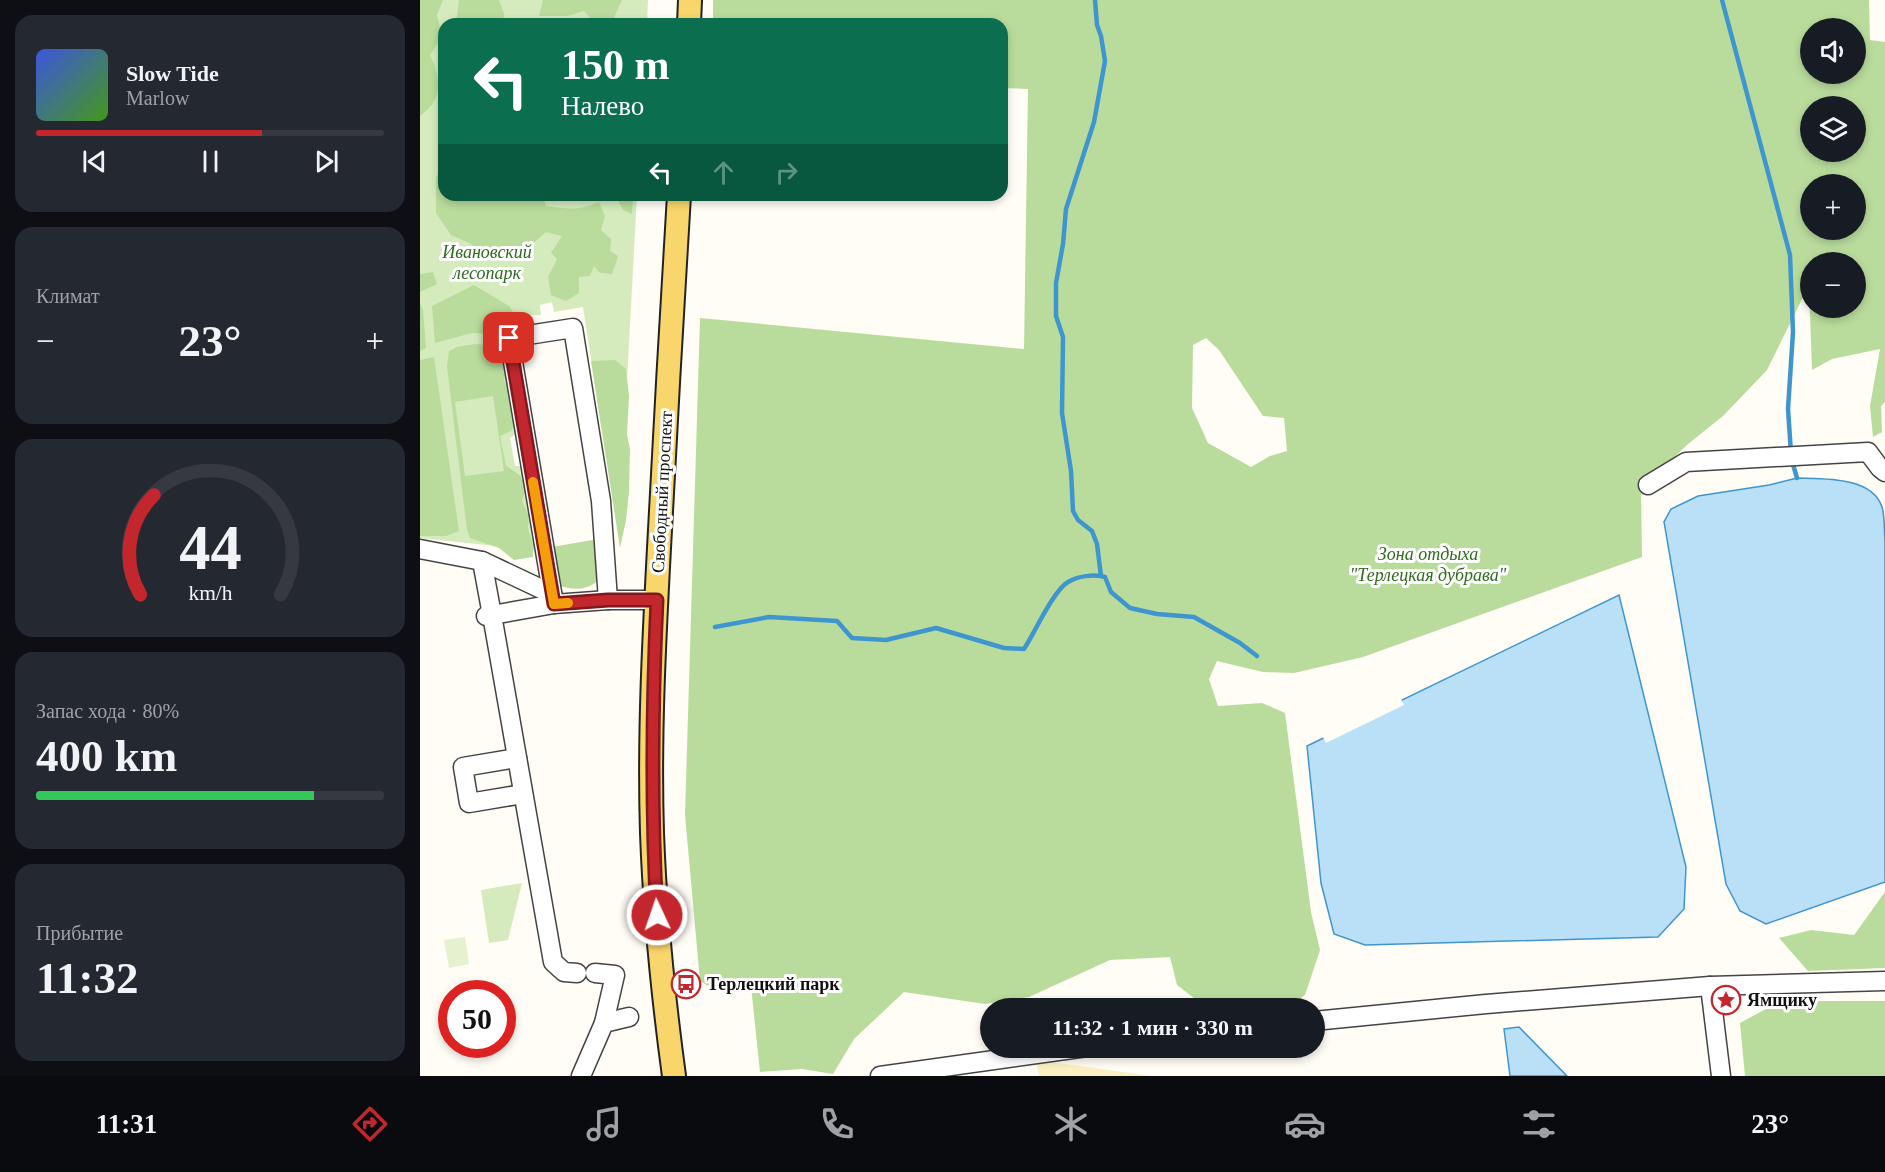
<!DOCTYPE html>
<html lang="ru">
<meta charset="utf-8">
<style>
:root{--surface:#171b24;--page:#242831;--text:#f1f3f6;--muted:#9ea1a6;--line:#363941;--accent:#c4262e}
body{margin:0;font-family:"Times New Roman",serif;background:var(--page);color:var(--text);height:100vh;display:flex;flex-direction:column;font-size:22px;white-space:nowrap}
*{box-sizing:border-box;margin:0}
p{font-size:20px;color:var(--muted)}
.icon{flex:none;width:33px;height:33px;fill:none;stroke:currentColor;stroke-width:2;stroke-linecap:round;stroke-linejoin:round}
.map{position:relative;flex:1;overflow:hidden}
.drawer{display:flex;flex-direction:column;gap:15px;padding:15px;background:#0d0f14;width:420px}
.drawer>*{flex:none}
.guide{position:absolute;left:18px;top:18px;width:570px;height:183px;border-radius:18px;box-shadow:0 3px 9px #0003;background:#0b6e4f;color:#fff;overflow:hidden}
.fabs{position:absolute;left:1380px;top:18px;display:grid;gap:12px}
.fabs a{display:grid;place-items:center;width:66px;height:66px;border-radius:50%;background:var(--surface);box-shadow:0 3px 9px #0003;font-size:30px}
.speed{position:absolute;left:18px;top:980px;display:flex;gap:12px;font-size:30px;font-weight:700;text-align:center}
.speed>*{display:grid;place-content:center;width:78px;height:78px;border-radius:50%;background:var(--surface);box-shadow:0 3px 9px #0003;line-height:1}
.speed .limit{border:9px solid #d22;background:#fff;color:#111}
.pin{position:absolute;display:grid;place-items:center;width:51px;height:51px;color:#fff;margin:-26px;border-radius:12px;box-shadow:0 3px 9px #0006}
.me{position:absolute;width:66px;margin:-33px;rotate:357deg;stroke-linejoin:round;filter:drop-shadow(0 0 4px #0008)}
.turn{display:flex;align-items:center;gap:21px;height:126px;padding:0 24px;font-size:27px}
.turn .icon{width:78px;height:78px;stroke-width:2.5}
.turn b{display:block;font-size:42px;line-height:51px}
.lanes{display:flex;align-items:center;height:57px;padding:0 24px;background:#0003;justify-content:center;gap:30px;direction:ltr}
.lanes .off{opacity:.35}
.big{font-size:45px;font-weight:600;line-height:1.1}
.drawer .card{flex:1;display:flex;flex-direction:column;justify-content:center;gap:9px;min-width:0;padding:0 21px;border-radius:18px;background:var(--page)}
.drawer .dial{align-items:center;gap:0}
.dial svg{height:156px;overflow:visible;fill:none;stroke:var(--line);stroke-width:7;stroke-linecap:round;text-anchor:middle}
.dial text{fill:var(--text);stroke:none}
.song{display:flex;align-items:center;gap:18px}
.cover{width:72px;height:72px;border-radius:9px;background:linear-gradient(135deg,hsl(230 70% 55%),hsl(100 70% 35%))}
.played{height:6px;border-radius:3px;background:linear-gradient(90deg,var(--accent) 65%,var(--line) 65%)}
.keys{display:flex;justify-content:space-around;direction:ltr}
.heat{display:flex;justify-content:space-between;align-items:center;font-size:33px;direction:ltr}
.charge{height:9px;border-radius:4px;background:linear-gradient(90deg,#34c759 80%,var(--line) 0)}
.trip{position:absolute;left:560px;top:998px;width:345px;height:60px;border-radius:30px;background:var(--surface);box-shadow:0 3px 9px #0003;font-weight:600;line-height:60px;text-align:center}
.dock{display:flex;height:96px;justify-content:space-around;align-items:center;background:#090b0e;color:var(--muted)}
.dock .icon{width:42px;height:42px}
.dock .current{color:var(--accent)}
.dock b{font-size:27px;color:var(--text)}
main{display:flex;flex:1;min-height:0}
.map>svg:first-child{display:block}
.green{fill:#d5ebbd}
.forest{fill:#b9dc9c;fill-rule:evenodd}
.sand{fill:#fbeec1}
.pitch{fill:#e6f2cf}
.water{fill:#b9e0f7;stroke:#3f96cf;stroke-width:1.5}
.pier{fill:#fffdf5}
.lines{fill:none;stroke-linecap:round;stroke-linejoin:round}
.stream{stroke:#3f96cf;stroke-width:4.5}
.minor-casing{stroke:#444;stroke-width:21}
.major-casing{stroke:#222;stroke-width:26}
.minor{stroke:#fff;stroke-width:18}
.major{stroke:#f9d66b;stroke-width:22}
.route-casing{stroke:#7f191e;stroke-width:15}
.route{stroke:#c4262e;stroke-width:10}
.slow{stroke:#f59e0b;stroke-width:10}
.labels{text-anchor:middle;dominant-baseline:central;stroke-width:6;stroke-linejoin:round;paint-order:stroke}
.park-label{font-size:18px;font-style:italic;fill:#2f6b1f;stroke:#fff}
.street-label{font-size:18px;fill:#111;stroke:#fff}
.poi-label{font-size:18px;font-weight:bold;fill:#111;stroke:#fff;text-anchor:start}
</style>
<main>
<section class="drawer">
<div class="card">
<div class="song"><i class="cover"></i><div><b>Slow Tide</b><p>Marlow</p></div></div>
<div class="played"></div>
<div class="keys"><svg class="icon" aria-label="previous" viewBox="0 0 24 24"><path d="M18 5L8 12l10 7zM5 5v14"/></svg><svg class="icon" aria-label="pause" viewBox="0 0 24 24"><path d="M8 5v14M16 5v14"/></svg><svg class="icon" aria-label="next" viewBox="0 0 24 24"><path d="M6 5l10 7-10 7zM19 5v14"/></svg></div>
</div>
<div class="card"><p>Климат</p>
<div class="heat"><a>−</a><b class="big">23°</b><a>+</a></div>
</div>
<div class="card dial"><svg viewBox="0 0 100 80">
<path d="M14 69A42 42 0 1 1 86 69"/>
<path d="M14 69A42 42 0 0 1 21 18" stroke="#c4262e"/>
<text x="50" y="56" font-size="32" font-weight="700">44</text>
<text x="50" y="72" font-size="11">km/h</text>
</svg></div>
<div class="card"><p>Запас хода · 80%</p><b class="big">400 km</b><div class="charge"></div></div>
<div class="card"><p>Прибытие</p><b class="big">11:32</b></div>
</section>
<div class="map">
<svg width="1465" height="1076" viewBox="0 0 1465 1076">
<rect width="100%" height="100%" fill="#fffdf5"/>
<g class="green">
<polygon points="0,0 228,0 227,24 24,24 24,195 217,195 203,455 186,457 163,307 134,312 132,302 120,305 121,315 110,315 100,337 99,346 105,429 90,438 95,466 111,466 119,549 114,550 0,538"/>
<polygon points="102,883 88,940 69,943 61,890"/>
</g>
<g class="forest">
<path d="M 0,0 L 23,0 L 17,15 L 22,37 L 10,55 C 21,79 24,99 0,116 Z"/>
<polygon points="39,0 79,0 84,13 83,24 36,24"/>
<polygon points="123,0 202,0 191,24 176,24 164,11 148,16 119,16"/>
<path d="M 293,0 L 1449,0 L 1450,40 L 1465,42 L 1465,402 L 1461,406 L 1462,432 L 1453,437 L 1450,406 L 1460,349 L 1412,359 L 1392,370 L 1389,285 L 1347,370 L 1303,416 L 1268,444 L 1221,489 L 1222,557 L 943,657 L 874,673 L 843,672 L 797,661 L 789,679 L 798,706 L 842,703 L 865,713 L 891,912 L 900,950 L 885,995 L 866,1008 L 787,1008 L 757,985 L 750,957 L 690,960 L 609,997 L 565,1004 L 484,992 L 434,1039 L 413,1074 L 382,1069 L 340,1072 L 331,986 L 296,991 L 280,981 L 265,815 L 280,318 L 604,349 L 608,89 L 582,88 L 582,24 L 293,24 ZM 1390,28 L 1436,28 L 1436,74 L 1390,74 ZM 1390,106 L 1436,106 L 1436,152 L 1390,152 ZM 1390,184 L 1436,184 L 1436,230 L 1390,230 ZM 1390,262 L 1436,262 L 1436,308 L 1390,308 ZM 786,338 L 799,350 L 843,416 L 864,418 L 867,451 L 850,456 L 831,467 L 788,443 L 772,408 L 773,345 Z"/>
<path d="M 24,160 L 24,195 L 122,195 L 126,206 C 149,209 158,211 179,202 L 185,216 L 181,230 L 191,239 L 190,251 L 198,256 L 192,274 L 180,273 L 174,266 L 170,276 L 159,277 L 159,293 L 146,301 L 131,295 L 128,277 L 137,259 L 131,253 L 142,236 L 126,232 L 106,250 L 70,258 L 49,243 L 31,235 L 16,213 L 16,178 Z"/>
<polygon points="195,195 213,195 212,214 203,210"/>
<polygon points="13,272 17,284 0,292 0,274"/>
<polygon points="54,285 89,306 99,321 93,335 52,333 15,343 12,306"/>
<polygon points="0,303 3,310 6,348 0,351"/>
<path d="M 54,344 L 70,345 L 83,354 L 87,368 L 84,380 L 89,390 L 95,424 L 91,431 L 80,436 L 86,466 C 103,476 109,481 102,501 L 109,516 L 108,529 L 113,544 L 113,557 L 94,560 L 79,548 L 50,538 L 47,530 L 27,367 L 29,351 L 37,347 ZM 73,396 L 84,471 L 45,476 L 35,402 Z"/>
<polygon points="14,357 39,531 26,536 0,536 0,360"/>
<polygon points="195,360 206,369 209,396 207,435 210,449 209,492 206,520 200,548 171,361"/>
<path d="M 178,539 L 182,577 C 168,591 155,591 137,585 L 132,547 Z"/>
<polygon points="1465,892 1465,968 1388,971 1359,938 1391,930 1434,935"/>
<polygon points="1380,1001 1465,1001 1465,1076 1325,1076 1320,1023 1353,1005"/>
</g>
<polygon class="sand" points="616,1060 732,1076 619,1076"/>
<polygon class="pitch" points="45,937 49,964 29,968 24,940"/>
<g class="water">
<path d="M 1377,478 C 1402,479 1452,476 1462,507 C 1465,517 1464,530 1465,540 L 1465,882 L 1346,924 L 1320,911 L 1306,884 L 1244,522 L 1251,509 L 1278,496 L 1349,485 Z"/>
<polygon points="1199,595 1266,867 1264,909 1238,937 945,945 914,934 901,883 887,746"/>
<polygon points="1099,1027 1147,1076 1090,1076 1084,1029"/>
</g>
<polygon class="pier" points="980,697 984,705 906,743 902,735"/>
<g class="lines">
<g class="stream">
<polyline points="675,0 677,25 681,36 685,61 674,122 646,209 643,244 636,283 636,316 643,337 642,413 651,471 653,511 658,520 672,531 677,544 681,576"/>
<polyline points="1302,0 1370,255 1373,332 1368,409 1371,453"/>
<polyline points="1372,461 1377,478"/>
<path d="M 295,627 L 349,617 L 417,621 L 432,638 L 466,640 L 516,628 L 584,648 L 604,649 C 614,634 633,591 648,582 C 658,576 673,574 685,577 L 691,592 L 710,608 L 737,614 L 774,617 L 820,643 L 837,656"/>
</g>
<g class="minor-casing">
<g id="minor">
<polyline points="1228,485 1266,462 1448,452 1460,468 1465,472"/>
<polyline points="0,549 62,561 132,594"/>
<polyline points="62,561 72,615 66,616"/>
<polyline points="134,604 89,338 153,328 181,501 188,600"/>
<polyline points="97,758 43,767 49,803 103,794"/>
<polyline points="157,973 144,972 133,962 72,615 134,604 188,600 237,600"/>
<polyline points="175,973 195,975 184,1023"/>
<polyline points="1290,986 1301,1076"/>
<polyline points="894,1021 1066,1004 1290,986 1465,981"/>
<polyline points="161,1076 184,1023 209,1017"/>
<polyline points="460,1076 667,1047"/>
</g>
</g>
<g class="major-casing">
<g id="major">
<polyline points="269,24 270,0"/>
<path d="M 254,1076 C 243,995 235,914 232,833 C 229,738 234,642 239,548 C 245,430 252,313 259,195"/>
</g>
</g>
<use href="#minor" class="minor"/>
<use href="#major" class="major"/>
</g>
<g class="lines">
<g class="route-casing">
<path id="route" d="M 89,338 L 134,604 L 188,600 L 237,600 C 232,705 231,810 237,915"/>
</g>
<use href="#route" class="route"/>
<polyline class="slow" points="113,482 134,604 148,603"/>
</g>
<defs>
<g id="bus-ring" transform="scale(1.5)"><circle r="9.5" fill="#fff" stroke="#c4262e" stroke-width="1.5"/><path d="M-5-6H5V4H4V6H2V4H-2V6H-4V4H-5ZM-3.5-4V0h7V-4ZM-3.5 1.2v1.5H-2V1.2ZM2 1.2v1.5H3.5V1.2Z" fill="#c4262e"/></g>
<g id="sight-ring" transform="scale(1.5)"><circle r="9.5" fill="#fff" stroke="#c4262e" stroke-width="1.5"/><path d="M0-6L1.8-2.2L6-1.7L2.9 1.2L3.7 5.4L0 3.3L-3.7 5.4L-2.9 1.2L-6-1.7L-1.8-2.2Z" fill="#c4262e"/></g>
</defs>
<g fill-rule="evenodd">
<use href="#bus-ring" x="266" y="984"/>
<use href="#sight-ring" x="1306" y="1000"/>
</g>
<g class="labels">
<g class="park-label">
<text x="67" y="252">Ивановский<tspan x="67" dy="21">лесопарк</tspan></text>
<text x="1008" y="554">Зона отдыха<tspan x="1008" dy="21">"Терлецкая дубрава"</tspan></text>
</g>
<g class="street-label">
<text transform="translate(242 492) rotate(-87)">Свободный проспект</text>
</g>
<g class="poi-label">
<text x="287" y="984">Терлецкий парк</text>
<text x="1327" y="1000">Ямщику</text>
</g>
</g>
</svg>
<div class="fabs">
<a><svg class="icon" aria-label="sound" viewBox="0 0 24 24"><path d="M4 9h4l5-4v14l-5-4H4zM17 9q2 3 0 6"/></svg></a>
<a><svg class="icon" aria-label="layers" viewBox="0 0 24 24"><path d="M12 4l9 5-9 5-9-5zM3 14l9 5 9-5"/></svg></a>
<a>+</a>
<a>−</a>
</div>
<div class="speed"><div class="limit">50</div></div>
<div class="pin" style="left:89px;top:338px;background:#d93025"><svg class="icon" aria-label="arrive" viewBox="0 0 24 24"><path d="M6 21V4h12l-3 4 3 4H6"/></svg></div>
<svg class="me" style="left:237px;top:915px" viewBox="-20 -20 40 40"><circle r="17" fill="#c4262e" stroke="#fff" stroke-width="3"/><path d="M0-11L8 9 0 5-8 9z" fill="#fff"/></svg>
<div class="trip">11:32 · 1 мин · 330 m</div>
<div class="guide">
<div class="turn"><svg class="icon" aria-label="left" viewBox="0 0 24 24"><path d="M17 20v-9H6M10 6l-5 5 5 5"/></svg><div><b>150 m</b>Налево</div></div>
<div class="lanes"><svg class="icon" aria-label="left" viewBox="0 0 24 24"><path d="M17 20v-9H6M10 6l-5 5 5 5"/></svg><svg class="icon off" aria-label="ahead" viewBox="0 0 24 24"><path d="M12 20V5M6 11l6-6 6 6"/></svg><svg class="icon off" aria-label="right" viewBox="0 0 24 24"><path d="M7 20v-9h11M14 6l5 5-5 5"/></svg></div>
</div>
</div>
</main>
<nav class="dock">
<b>11:31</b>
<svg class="icon current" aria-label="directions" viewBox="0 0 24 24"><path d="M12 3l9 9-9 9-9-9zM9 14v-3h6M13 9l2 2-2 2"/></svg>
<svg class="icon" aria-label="music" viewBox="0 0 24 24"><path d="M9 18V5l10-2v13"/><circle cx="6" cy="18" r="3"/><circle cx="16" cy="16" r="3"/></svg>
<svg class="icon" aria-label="phone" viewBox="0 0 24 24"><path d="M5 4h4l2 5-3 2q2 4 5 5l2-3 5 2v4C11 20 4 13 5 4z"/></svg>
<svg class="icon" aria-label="climate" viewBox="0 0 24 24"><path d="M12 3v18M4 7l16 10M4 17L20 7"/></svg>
<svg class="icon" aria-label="car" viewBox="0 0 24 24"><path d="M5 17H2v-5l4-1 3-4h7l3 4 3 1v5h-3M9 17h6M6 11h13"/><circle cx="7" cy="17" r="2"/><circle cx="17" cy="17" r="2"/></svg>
<svg class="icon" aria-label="filters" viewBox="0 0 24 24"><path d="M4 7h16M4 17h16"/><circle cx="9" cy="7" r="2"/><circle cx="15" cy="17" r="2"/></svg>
<b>23°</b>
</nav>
